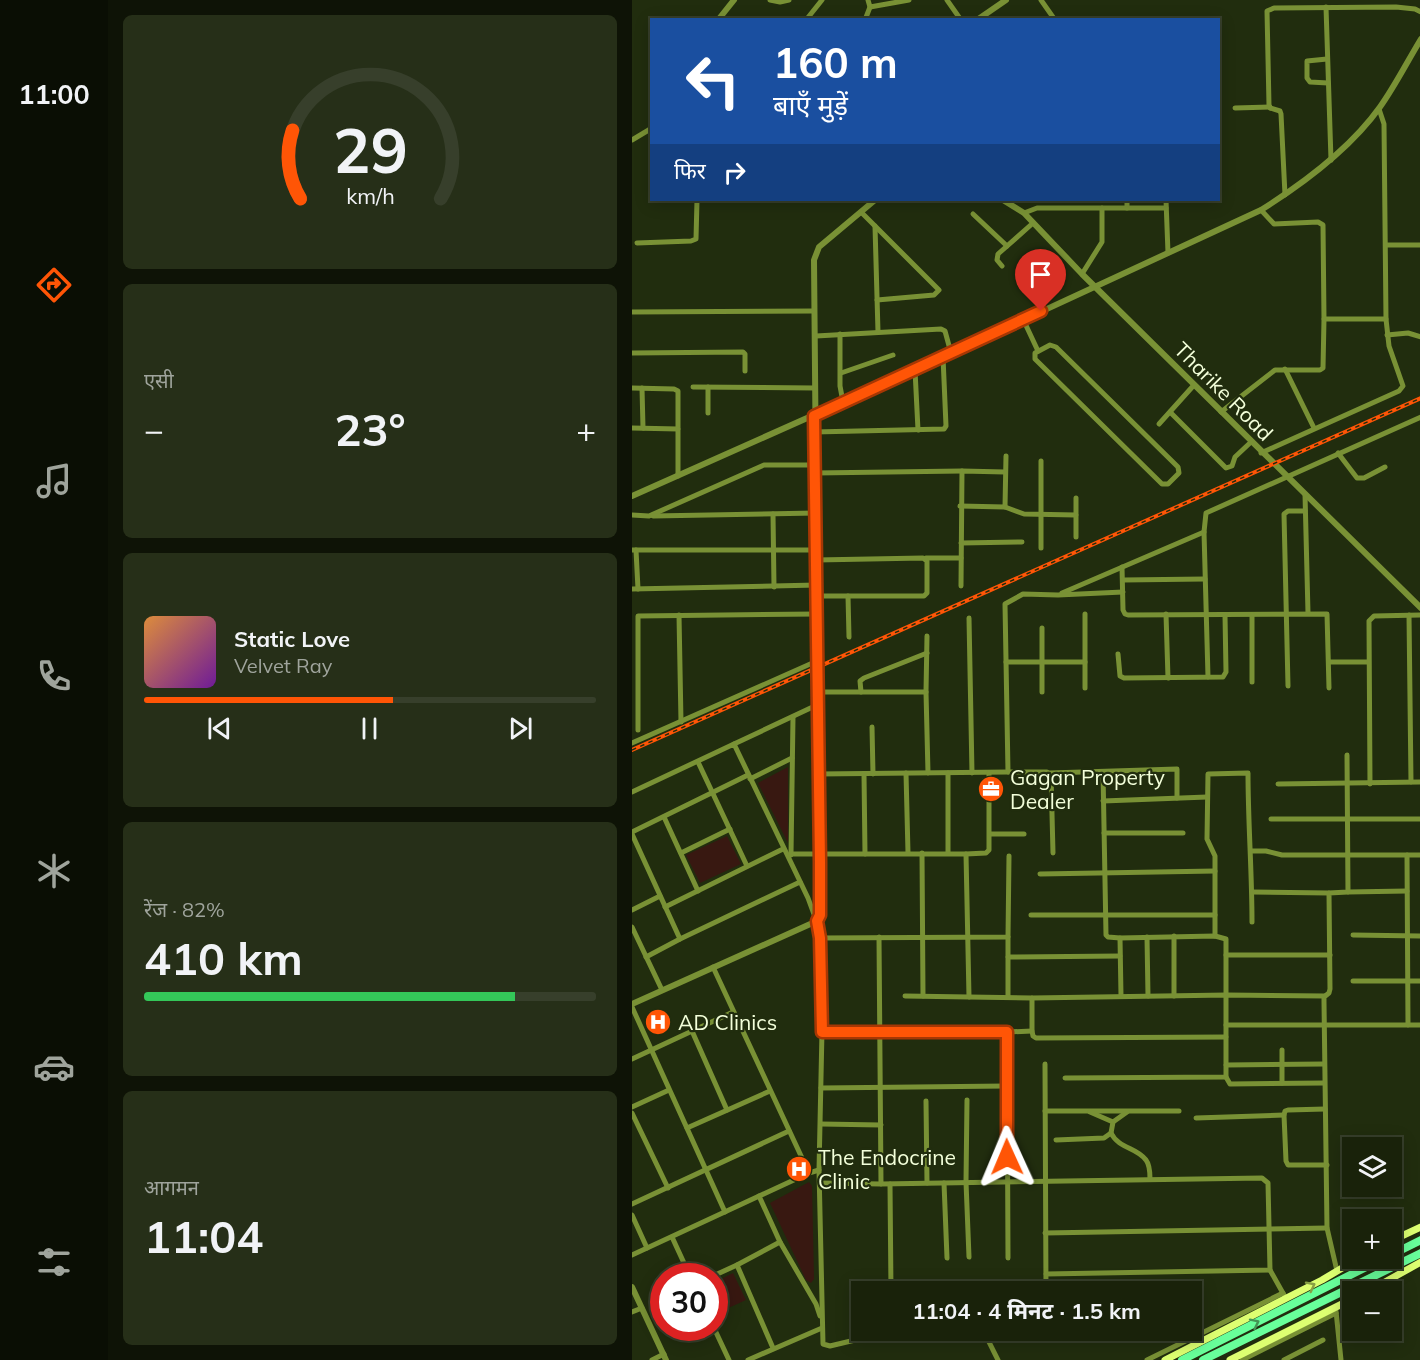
<!DOCTYPE html>
<html lang="hi">
<meta charset="utf-8">
<style>
:root{--surface:#19220a;--page:#262f18;--text:#f1f3f6;--muted:#9fa49c;--line:#373f2b;--accent:#ff5506}
body{margin:0;font-family:Mulish,"Noto Sans Devanagari",sans-serif;background:var(--page);color:var(--text);height:100vh;display:flex;flex-direction:column;font-size:22px;white-space:nowrap}
*{box-sizing:border-box;margin:0}
p{font-size:20px;color:var(--muted)}
.icon{flex:none;width:33px;height:33px;fill:none;stroke:currentColor;stroke-width:2;stroke-linecap:round;stroke-linejoin:round}
.map{position:relative;flex:1;overflow:hidden}
.details{display:flex;flex-direction:column;gap:15px;padding:15px;background:#0e1306;width:524px}
.details>*{flex:none}
.hud{position:absolute;left:18px;top:18px;width:570px;height:183px;border-radius:0px;box-shadow:0 3px 15px #0003,0 0 0 2px var(--line);background:#1a4fa0;color:#fff;overflow:hidden}
.tools{position:absolute;left:710px;top:1137px;display:grid;gap:12px}
.tools a{display:grid;place-items:center;width:60px;height:60px;border-radius:0px;background:var(--surface);box-shadow:0 3px 15px #0003,0 0 0 2px var(--line);font-size:30px}
.speed{position:absolute;left:18px;top:1263px;display:flex;gap:12px;font-size:30px;font-weight:700;text-align:center}
.speed>*{display:grid;place-content:center;width:78px;height:78px;border-radius:50%;background:var(--surface);box-shadow:0 3px 15px #0003,0 0 0 2px var(--line);line-height:1}
.speed .limit{border:9px solid #d22;background:#fff;color:#111}
.pin{position:absolute;display:grid;place-items:center;width:51px;height:51px;color:#fff;margin:-62px -26px;border-radius:50% 50% 50% 0;rotate:-45deg;box-shadow:0 0 6px #0007}
.pin .icon{rotate:45deg}
.me{position:absolute;width:66px;margin:-33px;rotate:359deg;stroke-linejoin:round;filter:drop-shadow(0 0 4px #0008)}
.turn{display:flex;align-items:center;gap:21px;height:126px;padding:0 24px;font-size:27px}
.turn .icon{width:78px;height:78px;stroke-width:2.5}
.turn b{display:block;font-size:42px;line-height:51px}
.then{display:flex;align-items:center;height:57px;padding:0 24px;background:#0003;gap:12px;font-size:22px}
.big{font-size:45px;font-weight:700;line-height:1.1}
.details .card{flex:1;display:flex;flex-direction:column;justify-content:center;gap:9px;min-width:0;padding:0 21px;border-radius:9px;background:var(--page)}
.details .dial{align-items:center;gap:0}
.dial svg{height:156px;overflow:visible;fill:none;stroke:var(--line);stroke-width:7;stroke-linecap:round;text-anchor:middle}
.dial text{fill:var(--text);stroke:none}
.song{display:flex;align-items:center;gap:18px}
.cover{width:72px;height:72px;border-radius:9px;background:linear-gradient(135deg,hsl(30 70% 55%),hsl(280 70% 35%))}
.played{height:6px;border-radius:3px;background:linear-gradient(90deg,var(--accent) 55%,var(--line) 55%)}
.keys{display:flex;justify-content:space-around;direction:ltr}
.heat{display:flex;justify-content:space-between;align-items:center;font-size:33px;direction:ltr}
.charge{height:9px;border-radius:4px;background:linear-gradient(90deg,#34c759 82%,var(--line) 0)}
.trip{position:absolute;left:219px;top:1281px;width:351px;height:60px;border-radius:0px;background:var(--surface);box-shadow:0 3px 15px #0003,0 0 0 2px var(--line);font-weight:700;line-height:60px;text-align:center}
main{display:flex;flex:1;min-height:0}
.tab-bar{display:flex;flex-direction:column;width:108px;justify-content:space-around;align-items:center;background:#0a0e04;color:var(--muted)}
.tab-bar .icon{width:42px;height:42px}
.tab-bar .selected{color:var(--accent)}
.tab-bar b{font-size:27px;color:var(--text)}
.map>svg:first-child{display:block}
.green{fill:#381811}
.lines{fill:none;stroke-linecap:round;stroke-linejoin:round}
.minor{stroke:#799135;stroke-width:5}
.tertiary{stroke:#799135;stroke-width:6}
.secondary{stroke:#ddff71;stroke-width:7}
.trunk{stroke:#68ff9a;stroke-width:8}
.rail-casing{stroke:#ff5506;stroke-width:4}
.rail{stroke:#212d0e;stroke-width:1.5;stroke-dasharray:4.5;stroke-linecap:butt}
.oneway{stroke:#88a044}
.oneway2{stroke:#449654}
.route-casing{stroke:#a63704;stroke-width:15}
.route{stroke:#ff5506;stroke-width:10}
.labels{text-anchor:middle;dominant-baseline:central;stroke-width:4.5;stroke-linejoin:round;paint-order:stroke}
.street-label{font-size:21px;fill:#f3ffda;stroke:#212d0e}
.poi-label{font-size:21px;fill:#f3ffda;stroke:#212d0e;text-anchor:start}
</style>
<main>
<nav class="tab-bar">
<b>11:00</b>
<svg class="icon selected" aria-label="directions" viewBox="0 0 24 24"><path d="M12 3l9 9-9 9-9-9zM9 14v-3h6M13 9l2 2-2 2"/></svg>
<svg class="icon" aria-label="music" viewBox="0 0 24 24"><path d="M9 18V5l10-2v13"/><circle cx="6" cy="18" r="3"/><circle cx="16" cy="16" r="3"/></svg>
<svg class="icon" aria-label="phone" viewBox="0 0 24 24"><path d="M5 4h4l2 5-3 2q2 4 5 5l2-3 5 2v4C11 20 4 13 5 4z"/></svg>
<svg class="icon" aria-label="climate" viewBox="0 0 24 24"><path d="M12 3v18M4 7l16 10M4 17L20 7"/></svg>
<svg class="icon" aria-label="car" viewBox="0 0 24 24"><path d="M5 17H2v-5l4-1 3-4h7l3 4 3 1v5h-3M9 17h6M6 11h13"/><circle cx="7" cy="17" r="2"/><circle cx="17" cy="17" r="2"/></svg>
<svg class="icon" aria-label="filters" viewBox="0 0 24 24"><path d="M4 7h16M4 17h16"/><circle cx="9" cy="7" r="2"/><circle cx="15" cy="17" r="2"/></svg>
</nav>
<section class="details">
<div class="card dial"><svg viewBox="0 0 100 80">
<path d="M14 69A42 42 0 1 1 86 69"/>
<path d="M14 69A42 42 0 0 1 10 34" stroke="#ff5506"/>
<text x="50" y="56" font-size="32" font-weight="700">29</text>
<text x="50" y="72" font-size="11">km/h</text>
</svg></div>
<div class="card"><p>एसी</p>
<div class="heat"><a>−</a><b class="big">23°</b><a>+</a></div>
</div>
<div class="card">
<div class="song"><i class="cover"></i><div><b>Static Love</b><p>Velvet Ray</p></div></div>
<div class="played"></div>
<div class="keys"><svg class="icon" aria-label="previous" viewBox="0 0 24 24"><path d="M18 5L8 12l10 7zM5 5v14"/></svg><svg class="icon" aria-label="pause" viewBox="0 0 24 24"><path d="M8 5v14M16 5v14"/></svg><svg class="icon" aria-label="next" viewBox="0 0 24 24"><path d="M6 5l10 7-10 7zM19 5v14"/></svg></div>
</div>
<div class="card"><p>रेंज · 82%</p><b class="big">410 km</b><div class="charge"></div></div>
<div class="card"><p>आगमन</p><b class="big">11:04</b></div>
</section>
<div class="map">
<svg width="789" height="1360" viewBox="0 0 789 1360">
<rect width="100%" height="100%" fill="#212d0e"/>
<g class="green">
<polygon points="156,767 156,843 126,783"/>
<polygon points="95,836 109,864 68,883 54,855"/>
<polygon points="177,1182 180,1186 182,1279 179,1283 174,1280 138,1203"/>
<polygon points="101,1273 114,1300 83,1314 83,1282"/>
</g>
<g class="lines">
<g class="minor">
<polyline points="138,0 148,2 157,0"/>
<polyline points="315,0 329,20"/>
<polyline points="409,0 423,20"/>
<polyline points="238,7 277,0"/>
<polyline points="694,7 699,160"/>
<polyline points="174,20 190,0"/>
<polyline points="233,20 238,7 236,0"/>
<polyline points="695,59 675,61 675,78 678,82 696,83"/>
<polyline points="603,108 638,107"/>
<polyline points="0,140 20,128"/>
<polyline points="653,195 649,114 648,111 638,108 637,105 635,11 642,8 764,7 783,9 789,12"/>
<polyline points="495,200 495,208 534,208"/>
<polyline points="534,200 536,253"/>
<polyline points="629,210 642,224 686,222 691,225 692,319"/>
<polyline points="229,212 307,290 302,295 245,300"/>
<polyline points="392,213 405,208 495,208"/>
<polyline points="341,214 375,246"/>
<polyline points="243,226 246,332"/>
<polyline points="5,243 59,241 64,239 65,200"/>
<polyline points="754,245 789,245"/>
<polyline points="370,266 365,260 366,254 401,223"/>
<polyline points="450,274 470,242 470,208"/>
<polyline points="0,312 182,311"/>
<polyline points="391,319 406,351"/>
<polyline points="208,334 208,386 211,402"/>
<polyline points="755,335 776,333 789,337"/>
<polyline points="184,336 309,329 313,331 319,353"/>
<polygon points="418,345 424,347 546,467 547,473 536,484 530,484 403,359 403,353"/>
<polyline points="0,353 111,352 113,354 113,371"/>
<polyline points="653,369 682,428"/>
<polyline points="283,370 286,430"/>
<polyline points="209,373 261,355"/>
<polyline points="61,387 183,388"/>
<polyline points="0,388 42,389 46,391 46,476"/>
<polyline points="10,388 11,428"/>
<polyline points="538,412 594,468 600,466 603,457 619,442"/>
<polyline points="589,412 643,370 688,370 691,368 692,319 754,319"/>
<polyline points="76,413 76,387"/>
<polyline points="527,424 562,385"/>
<polyline points="0,428 46,429"/>
<polyline points="182,432 312,429 314,426 311,357"/>
<polyline points="629,453 767,391 771,386 757,346 754,319 752,124 747,109"/>
<polyline points="706,453 725,478 732,478 753,467"/>
<polyline points="183,473 330,471"/>
<polyline points="673,494 676,613"/>
<polyline points="444,498 444,537"/>
<polyline points="328,506 373,507 374,456"/>
<polyline points="373,507 392,514 444,515"/>
<polyline points="141,514 142,587"/>
<polyline points="0,515 17,516 132,465 183,465"/>
<polyline points="21,516 184,513"/>
<polyline points="329,543 390,542"/>
<polyline points="409,548 409,461"/>
<polyline points="0,550 184,550"/>
<polyline points="4,550 6,589"/>
<polyline points="294,558 329,558"/>
<polyline points="184,560 291,558 295,561 295,593 292,596 185,596"/>
<polyline points="490,567 491,610 493,614 496,615 695,614 697,688"/>
<polyline points="491,580 573,579"/>
<polyline points="329,586 330,471 373,472"/>
<polyline points="0,589 185,585"/>
<polyline points="430,593 572,532"/>
<polyline points="216,596 217,637"/>
<polyline points="534,614 536,678"/>
<polyline points="47,615 49,722"/>
<polyline points="777,615 779,782"/>
<polyline points="337,618 340,773"/>
<polyline points="295,636 294,692 296,773"/>
<polyline points="486,654 488,676 492,678 591,677 594,672 593,615"/>
<polyline points="374,662 453,662"/>
<polyline points="697,662 736,662"/>
<polyline points="576,677 572,532 574,513 789,417"/>
<polyline points="620,682 620,615"/>
<polyline points="656,686 652,514 656,511 673,511"/>
<polyline points="453,688 453,614"/>
<polyline points="185,692 294,692"/>
<polyline points="229,692 228,681 232,678 295,653"/>
<polyline points="410,692 410,628"/>
<polyline points="240,727 241,774"/>
<polyline points="6,730 6,616 185,614"/>
<polyline points="0,743 185,661"/>
<polyline points="102,744 185,705"/>
<polyline points="66,762 115,866"/>
<polyline points="274,773 276,853"/>
<polyline points="418,773 545,769 545,798"/>
<polyline points="186,774 376,772"/>
<polyline points="232,774 233,854"/>
<polyline points="118,779 160,758"/>
<polyline points="646,784 789,782"/>
<polyline points="738,784 737,621 742,616 789,615"/>
<polyline points="0,792 102,744 176,898 187,928 190,1031 187,1170 191,1344 198,1346 265,1330"/>
<polyline points="471,801 575,797"/>
<polyline points="32,817 66,891"/>
<polyline points="639,819 789,819"/>
<polyline points="0,832 116,775"/>
<polyline points="472,833 551,833"/>
<polyline points="0,834 48,939 14,957"/>
<polyline points="358,834 392,834"/>
<polyline points="620,851 634,851 650,855 789,855"/>
<polyline points="49,853 98,829"/>
<polyline points="290,853 291,996"/>
<polyline points="316,853 316,773"/>
<polyline points="421,853 419,775 415,772 376,772 373,604 391,594 426,595 491,592"/>
<polyline points="159,854 334,854 337,997"/>
<polyline points="334,854 354,853 357,850 357,773"/>
<polyline points="159,855 161,717"/>
<polyline points="775,855 776,1025"/>
<polyline points="408,874 583,871"/>
<polyline points="620,892 697,893"/>
<polyline points="716,892 775,891"/>
<polyline points="33,907 151,849"/>
<polyline points="0,910 28,896"/>
<polyline points="399,915 583,915 583,936"/>
<path d="M 583,915 L 583,856 L 575,839 L 576,774 L 616,773 C 616,823 620,872 620,922"/>
<polyline points="0,927 30,990"/>
<polyline points="721,935 789,936"/>
<polyline points="542,936 542,996"/>
<polyline points="247,937 249,1184"/>
<polyline points="376,937 376,997"/>
<polyline points="515,937 516,996"/>
<polyline points="188,938 376,937 377,856"/>
<polyline points="488,938 489,996"/>
<polyline points="48,939 168,882"/>
<polyline points="594,955 698,955"/>
<polyline points="376,957 488,956"/>
<polyline points="81,967 177,1173"/>
<polyline points="721,981 789,981"/>
<polyline points="273,996 400,998 400,1031 401,1036 404,1038 594,1037"/>
<polyline points="400,998 595,995 693,996"/>
<polyline points="0,1007 93,1212"/>
<polyline points="594,1025 789,1025"/>
<polyline points="60,1031 95,1110"/>
<polyline points="190,1031 375,1032 376,1258"/>
<polyline points="375,1032 400,1031"/>
<polyline points="650,1050 650,1083"/>
<polyline points="0,1059 101,1012"/>
<polyline points="413,1064 414,1292"/>
<polyline points="594,1065 692,1064"/>
<polyline points="594,1077 598,1084 692,1083"/>
<polyline points="433,1078 594,1077 594,939 583,936 488,938 476,937 474,935 471,772"/>
<polyline points="189,1088 374,1086"/>
<polyline points="335,1100 334,1182 337,1257"/>
<polyline points="294,1101 295,1183"/>
<polyline points="0,1107 37,1090"/>
<polyline points="693,1109 656,1110 653,1111 652,1115 654,1161 656,1165 695,1165"/>
<polyline points="413,1111 547,1111"/>
<polyline points="458,1112 481,1122"/>
<path d="M 495,1112 L 481,1122 L 479,1133 C 487,1149 505,1147 514,1160 C 518,1165 518,1173 518,1179"/>
<polyline points="0,1113 36,1188"/>
<polyline points="564,1118 652,1115"/>
<polyline points="189,1124 249,1125"/>
<polyline points="55,1128 138,1091"/>
<polyline points="424,1140 472,1138 479,1133"/>
<polyline points="188,1183 249,1184 630,1178 636,1183 638,1270 414,1274"/>
<polyline points="312,1183 315,1258"/>
<polyline points="258,1184 259,1292"/>
<polyline points="127,1196 148,1242"/>
<polyline points="0,1204 157,1131"/>
<polyline points="0,1215 15,1248"/>
<polyline points="413,1233 695,1228"/>
<polyline points="40,1237 58,1276"/>
<polyline points="0,1255 177,1173 187,1170"/>
<polyline points="638,1270 652,1295"/>
<polyline points="705,1271 695,1228 692,1002 692,997 697,993 698,989 697,893 716,892 715,755"/>
<polyline points="81,1276 105,1265"/>
<polyline points="259,1285 390,1285 394,1292"/>
<polyline points="704,1311 709,1360"/>
<polyline points="0,1312 10,1308"/>
<polyline points="82,1328 97,1360"/>
<polyline points="351,1330 366,1360"/>
<polyline points="141,1348 105,1265 148,1242 184,1304 188,1316"/>
<polyline points="20,1360 32,1354"/>
<polyline points="116,1360 190,1328"/>
<polyline points="515,1360 651,1293"/>
<polyline points="610,1360 704,1313"/>
<polyline points="652,1360 691,1340"/>
</g>
<g class="tertiary">
<polyline points="86,20 102,0"/>
<polyline points="345,20 374,0"/>
<polyline points="371,200 392,213 450,274 789,608"/>
<path d="M 0,496 L 283,370 L 629,210 C 672,183 718,149 748,107 C 763,86 775,62 789,39"/>
<polyline points="0,1004 185,921 188,915 182,260 187,247 243,200"/>
<polyline points="0,1287 34,1360"/>
</g>
<g class="secondary">
<polyline points="759,1241 789,1227"/>
<polyline points="735,1292 789,1262"/>
<polyline points="533,1360 690,1280 727,1258"/>
<polyline points="598,1360 720,1299"/>
</g>
<g class="trunk">
<polyline points="759,1255 789,1240"/>
<polyline points="550,1360 752,1258"/>
<polyline points="571,1360 789,1253"/>
</g>
<g class="rail-casing">
<polyline id="rail" points="0,750 789,398"/>
</g>
<use href="#rail" class="rail"/>
</g>
<defs><path id="oneway-chevron" d="M-2-3.5L2.5 0L-2 3.5" fill="none" stroke-width="1.6" stroke-linecap="round" stroke-linejoin="round" transform="scale(1.5)"/></defs>
<use class="oneway" href="#oneway-chevron" transform="translate(679 1286) rotate(-27)"/>
<use class="oneway2" href="#oneway-chevron" transform="translate(623 1323) rotate(-26)"/>
<g class="lines">
<g class="route-casing">
<polyline id="route" points="375,1157 375,1032 190,1032 188,938 185,921 188,915 188,862 182,416 409,311"/>
</g>
<use href="#route" class="route"/>
</g>
<defs>
<g id="office-disc" transform="scale(1.35)"><circle r="9.5" fill="#ff5506" stroke="#212d0e"/><path d="M-6-3h4V-5.5h4V-3h4V5H-6ZM-1-4.5V-3h2v-1.5ZM-6 0V1H6V0Z" fill="#fff"/></g>
<g id="hospital-disc" transform="scale(1.35)"><circle r="9.5" fill="#ff5506" stroke="#212d0e"/><path d="M-5-5h3v3.5h4V-5h3V5h-3V1.5h-4V5h-3Z" fill="#fff"/></g>
</defs>
<g fill-rule="evenodd">
<use href="#office-disc" x="359" y="789"/>
<use href="#hospital-disc" x="26" y="1022"/>
<use href="#hospital-disc" x="167" y="1169"/>
</g>
<g class="labels">
<g class="street-label">
<text transform="translate(592 391) rotate(45)">Tharike Road</text>
</g>
<g class="poi-label">
<text x="378" y="777">Gagan Property<tspan x="378" dy="24">Dealer</tspan></text>
<text x="46" y="1022">AD Clinics</text>
<text x="186" y="1157">The Endocrine<tspan x="186" dy="24">Clinic</tspan></text>
</g>
</g>
</svg>
<div class="tools">
<a><svg class="icon" aria-label="layers" viewBox="0 0 24 24"><path d="M12 4l9 5-9 5-9-5zM3 14l9 5 9-5"/></svg></a>
<a>+</a>
<a>−</a>
</div>
<div class="speed"><div class="limit">30</div></div>
<div class="pin" style="left:409px;top:311px;background:#d93025"><svg class="icon" aria-label="arrive" viewBox="0 0 24 24"><path d="M6 21V4h12l-3 4 3 4H6"/></svg></div>
<svg class="me" style="left:375px;top:1157px" viewBox="-20 -20 40 40"><path d="M0-17L14 15 0 8-14 15z" fill="#ff5506" stroke="#fff" stroke-width="4"/></svg>
<div class="trip">11:04 · 4 मिनट · 1.5 km</div>
<div class="hud">
<div class="turn"><svg class="icon" aria-label="left" viewBox="0 0 24 24"><path d="M17 20v-9H6M10 6l-5 5 5 5"/></svg><div><b>160 m</b>बाएँ मुड़ें</div></div>
<div class="then">फिर<svg class="icon" aria-label="right" viewBox="0 0 24 24"><path d="M7 20v-9h11M14 6l5 5-5 5"/></svg></div>
</div>
</div>
</main>
